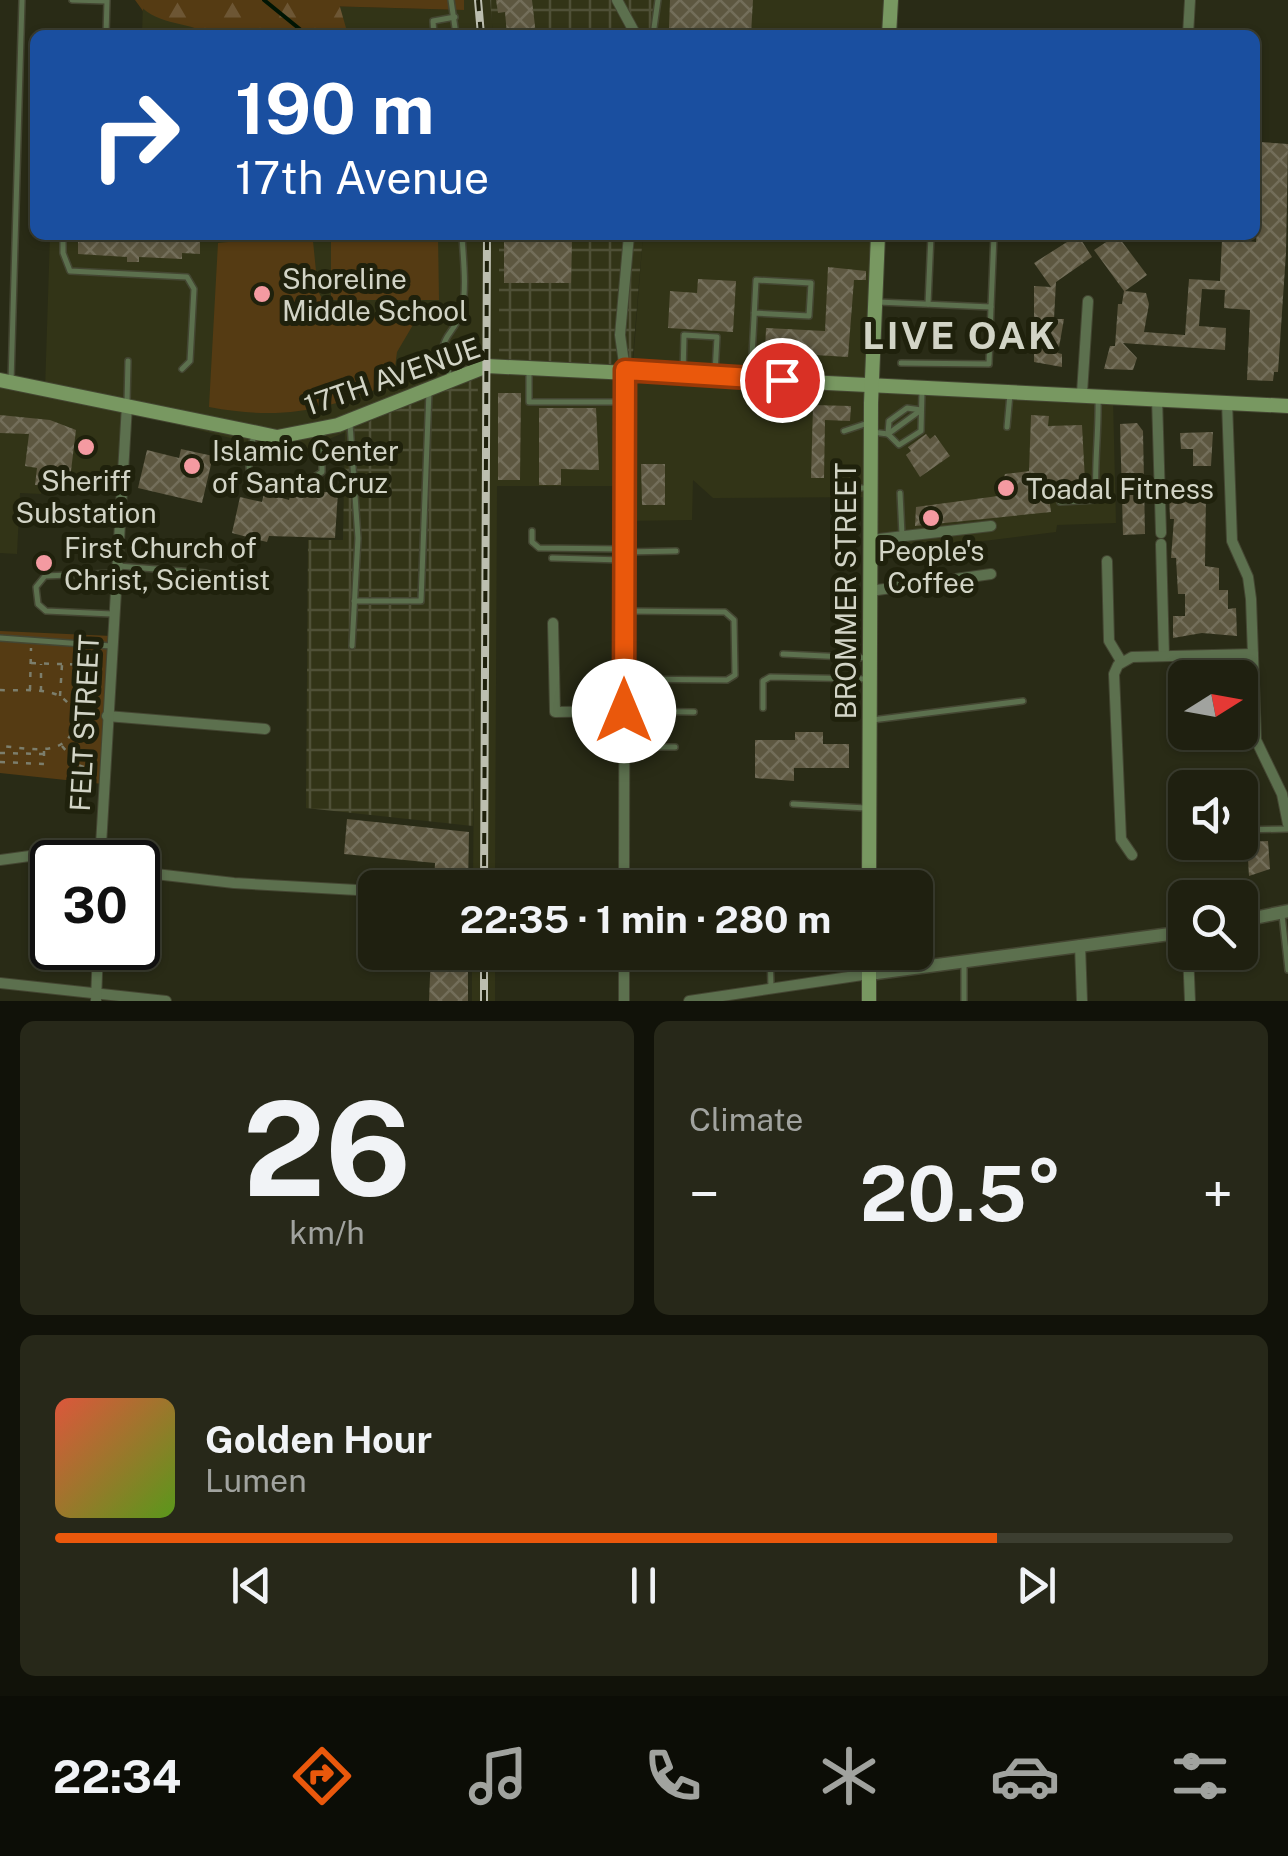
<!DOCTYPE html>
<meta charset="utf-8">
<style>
:root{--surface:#1f2010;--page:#272819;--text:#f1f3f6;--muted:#a1a39f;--line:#3c3e30;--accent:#ea580c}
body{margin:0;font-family:"Public Sans",sans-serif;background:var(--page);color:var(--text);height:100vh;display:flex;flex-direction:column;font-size:38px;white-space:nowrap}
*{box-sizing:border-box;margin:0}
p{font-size:32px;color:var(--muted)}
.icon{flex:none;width:55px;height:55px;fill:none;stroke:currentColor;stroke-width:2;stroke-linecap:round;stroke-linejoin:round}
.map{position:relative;height:1001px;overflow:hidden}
.drawer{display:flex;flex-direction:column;gap:20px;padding:20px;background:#111209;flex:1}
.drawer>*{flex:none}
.hud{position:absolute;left:30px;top:30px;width:1230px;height:210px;border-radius:15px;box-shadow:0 2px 8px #0004,0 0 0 2px var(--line);background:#1a4fa0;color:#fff;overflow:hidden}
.needle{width:65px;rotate:79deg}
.tools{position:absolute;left:1168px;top:660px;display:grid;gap:20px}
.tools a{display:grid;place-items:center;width:90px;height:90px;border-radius:15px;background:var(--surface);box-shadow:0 2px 8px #0004,0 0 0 2px var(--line);font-size:50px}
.speed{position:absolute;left:30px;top:840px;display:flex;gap:20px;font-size:50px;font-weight:700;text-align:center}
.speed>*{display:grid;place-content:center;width:130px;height:130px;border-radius:50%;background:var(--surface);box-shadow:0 2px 8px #0004,0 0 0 2px var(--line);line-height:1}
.speed .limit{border:5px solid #111;border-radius:15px;background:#fff;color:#111}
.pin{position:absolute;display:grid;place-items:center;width:85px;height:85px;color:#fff;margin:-42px;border:5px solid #fff;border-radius:50%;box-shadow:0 2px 10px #0007}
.me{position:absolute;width:110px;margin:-55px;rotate:0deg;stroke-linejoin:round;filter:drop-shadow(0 0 8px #0008)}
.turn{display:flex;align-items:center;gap:35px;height:210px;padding:0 40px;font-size:45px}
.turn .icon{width:130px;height:130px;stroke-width:2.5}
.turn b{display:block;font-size:70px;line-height:85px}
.big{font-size:75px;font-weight:700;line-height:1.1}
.drawer .card{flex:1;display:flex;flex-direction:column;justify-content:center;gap:15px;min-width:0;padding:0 35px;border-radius:15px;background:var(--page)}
.drawer .dial{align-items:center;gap:0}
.dial b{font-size:130px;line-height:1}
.song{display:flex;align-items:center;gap:30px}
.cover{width:120px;height:120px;border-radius:15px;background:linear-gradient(135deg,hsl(10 70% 55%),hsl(90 70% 35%))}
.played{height:10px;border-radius:5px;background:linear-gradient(90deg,var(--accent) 80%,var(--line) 80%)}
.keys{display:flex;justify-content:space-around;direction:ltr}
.heat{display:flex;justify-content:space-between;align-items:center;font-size:55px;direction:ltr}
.drawer .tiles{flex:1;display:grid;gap:20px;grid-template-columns:1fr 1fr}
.card:last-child{grid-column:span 2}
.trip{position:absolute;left:358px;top:870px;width:575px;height:100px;border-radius:15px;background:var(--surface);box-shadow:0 2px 8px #0004,0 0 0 2px var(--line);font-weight:700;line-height:100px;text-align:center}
.tabs{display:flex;height:160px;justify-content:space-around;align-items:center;background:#0c0d06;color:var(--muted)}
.tabs .icon{width:70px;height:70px}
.tabs .current{color:var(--accent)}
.tabs b{font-size:45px;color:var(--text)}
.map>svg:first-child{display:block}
.built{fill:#323417}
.industrial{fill:url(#industrial-grid)}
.green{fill:#553b13}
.forest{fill:url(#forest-firs)}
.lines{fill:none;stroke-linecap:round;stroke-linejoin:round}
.stream{stroke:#001504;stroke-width:4}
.building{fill:url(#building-cross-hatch)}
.service-casing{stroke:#444632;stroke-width:8}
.minor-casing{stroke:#444632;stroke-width:12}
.tertiary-casing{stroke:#444632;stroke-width:15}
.secondary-casing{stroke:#444632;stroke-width:16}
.path{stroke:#7c7e6c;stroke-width:2.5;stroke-dasharray:5 8;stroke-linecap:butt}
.service{stroke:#5c704e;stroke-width:5}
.minor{stroke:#5c704e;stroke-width:10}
.tertiary{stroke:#5c704e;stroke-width:12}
.secondary{stroke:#789861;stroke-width:14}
.rail-casing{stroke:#bcbeaf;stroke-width:8}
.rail{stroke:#1f210c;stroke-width:4;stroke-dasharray:11;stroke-linecap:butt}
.route-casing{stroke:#983908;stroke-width:25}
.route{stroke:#ea580c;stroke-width:18}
.poi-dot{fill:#f49aa1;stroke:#1f210c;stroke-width:4}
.labels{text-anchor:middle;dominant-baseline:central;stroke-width:10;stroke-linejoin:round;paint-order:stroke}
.poi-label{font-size:28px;fill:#d2d4c6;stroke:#1f210c;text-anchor:start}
.street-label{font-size:28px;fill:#d2d4c6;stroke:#1f210c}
.district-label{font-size:38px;font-weight:bold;letter-spacing:2.5px;fill:#d2d4c6;stroke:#1f210c}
</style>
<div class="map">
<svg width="1288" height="1001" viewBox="0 0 1288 1001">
<defs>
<pattern id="industrial-grid" width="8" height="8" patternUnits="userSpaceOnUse" patternTransform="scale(2.5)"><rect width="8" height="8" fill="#323417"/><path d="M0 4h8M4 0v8" fill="none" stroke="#4f5037"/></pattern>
<pattern id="forest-firs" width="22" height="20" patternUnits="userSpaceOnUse" patternTransform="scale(2.5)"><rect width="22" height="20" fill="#553b13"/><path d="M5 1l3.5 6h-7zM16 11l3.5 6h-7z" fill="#6d5634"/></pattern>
<pattern id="building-cross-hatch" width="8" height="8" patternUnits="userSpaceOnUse" patternTransform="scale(2.5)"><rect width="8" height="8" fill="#5d5740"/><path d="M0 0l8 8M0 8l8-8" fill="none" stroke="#736e5a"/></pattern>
</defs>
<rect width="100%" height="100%" fill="#292b16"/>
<g class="built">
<polygon points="464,0 490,0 493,35 142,35 143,1 463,10"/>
<polygon points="657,0 893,0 891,35 655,35"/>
<polygon points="50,235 499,235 499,372 632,376 643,235 880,235 872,386 1113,398 1116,523 1057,525 1056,532 871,555 871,497 713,498 693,480 692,520 621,521 620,486 497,486 495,887 473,887 477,376 294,454 124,411 119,491 42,487 41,494 20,493 17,554 0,553 0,380 45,390"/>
<rect x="472" y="953" width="23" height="48"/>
</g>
<g class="industrial">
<polygon points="490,0 657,0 655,35 493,35"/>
<polygon points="499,235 643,235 631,377 499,372"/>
<polygon points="478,375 473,826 306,808 308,540 343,540 345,432"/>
</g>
<g class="green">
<polygon points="135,0 464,0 464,10 144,1 143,11"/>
<polygon points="331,235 438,235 439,300 331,300"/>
<path d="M 258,239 L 313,241 L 318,291 L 328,310 L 372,316 L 420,313 L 397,352 L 393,383 C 324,410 284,421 209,407 L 218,243 Z"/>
<polygon points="0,631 112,636 103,784 0,773"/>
</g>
<path class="forest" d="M 136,0 L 338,0 L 348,35 L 211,35 C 186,20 152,26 136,0 Z"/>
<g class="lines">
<polyline class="stream" points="264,0 307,35"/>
</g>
<g class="building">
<polygon points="496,0 532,0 536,35 507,35 505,12 498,13"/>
<polygon points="670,0 753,0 751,34 698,35 698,29 669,28"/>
<polygon points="1260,142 1288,144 1286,253 1278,372 1274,372 1273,381 1247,380 1250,310 1224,308 1225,290 1202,289 1199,326 1226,328 1225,350 1123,343 1137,358 1133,370 1104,369 1110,346 1115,346 1118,304 1122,304 1124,291 1094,250 1117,235 1147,275 1125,291 1146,293 1149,304 1144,332 1185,335 1189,279 1220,281 1222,239 1256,242"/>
<polygon points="78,235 200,235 200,254 182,253 182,259 139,257 139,262 127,262 127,257 78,254"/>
<polygon points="504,235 572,235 571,283 504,283"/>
<polygon points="1078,235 1092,257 1056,282 1054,319 1064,319 1058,353 1062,354 1062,367 1034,362 1034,286 1051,287 1034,263"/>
<polygon points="828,267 866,271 866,280 854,280 848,357 765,352 766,328 825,331"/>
<polygon points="698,279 736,281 733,332 668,328 670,291 697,293"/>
<polygon points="498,393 521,393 520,480 498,480"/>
<polygon points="813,405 851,406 850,421 825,420 824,478 811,478"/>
<polygon points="539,408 596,408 599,470 561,469 561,485 539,485"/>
<polygon points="0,415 50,420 76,430 69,487 35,485 37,468 25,466 29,434 0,433"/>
<polygon points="1031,415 1049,416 1048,426 1082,425 1085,481 1047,482 1051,512 915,526 916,507 998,496 1005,474 1029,471"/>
<polygon points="1137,423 1143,431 1145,534 1123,535 1120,424"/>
<polygon points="1213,432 1211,466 1193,466 1193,449 1181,449 1180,433"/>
<polygon points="926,434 930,439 935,435 950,456 920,477 906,455 911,451 908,447"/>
<polygon points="181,449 213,456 202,503 138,488 147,450 179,458"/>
<polygon points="641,464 665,464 665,505 642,505"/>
<polygon points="291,492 338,492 335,538 269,536 267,542 232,533 240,497 262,502 264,493 289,500"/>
<polygon points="1206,493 1205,566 1219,568 1219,590 1228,590 1228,609 1236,608 1237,636 1202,633 1173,638 1173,616 1185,616 1185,594 1178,594 1176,558 1171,558 1174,519 1170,519 1169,494"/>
<polygon points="795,732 823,732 823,744 849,744 849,768 794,768 794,781 755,778 755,740 795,740"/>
<polygon points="347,819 469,832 468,888 434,888 435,863 344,854"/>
<polygon points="1268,841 1270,869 1249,876 1247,842"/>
<polygon points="431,952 468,952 468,1001 429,1001"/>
</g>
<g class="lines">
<g class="service-casing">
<g id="service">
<polyline points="72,0 106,1"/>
<polyline points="451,0 456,35"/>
<polyline points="106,35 107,0"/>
<polyline points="434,35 433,21 455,17"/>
<polyline points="653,35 658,0"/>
<polyline points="63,235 63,253 70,271 187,277 194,289 190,361 182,369"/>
<polyline points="878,302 991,307 994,235"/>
<polyline points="928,304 931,235"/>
<polyline points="901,363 989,364 991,307"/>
<polyline points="529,372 529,402 622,402"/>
<polyline points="683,374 684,335 717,337 715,373"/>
<polyline points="751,375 756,280 811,283 809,316 754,313"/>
<path d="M 450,376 C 432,332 454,341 462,309 C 467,287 463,257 462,235"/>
<polyline points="11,382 22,0"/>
<polyline points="127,402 128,361"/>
<polyline points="350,424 358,538 352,646"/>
<polyline points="1007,427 1010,394"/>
<polyline points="844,431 868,423"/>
<polyline points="872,432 888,434 899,445 921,431 922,391"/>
<polyline points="888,434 889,421 907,408 921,410"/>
<polyline points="888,434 921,410"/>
<path d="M 254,436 L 248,456 L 250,477 C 270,488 304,486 322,472 L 322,432"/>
<polyline points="843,488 870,488"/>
<polyline points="900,493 902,535"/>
<path d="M 1060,502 L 1096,500 C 1094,464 1099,432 1098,397"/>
<polyline points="532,531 532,542 539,548 622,549"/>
<polyline points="625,552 676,551"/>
<polyline points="552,558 622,560"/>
<polyline points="118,566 206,573 269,590"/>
<polyline points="354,601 421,601 429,391"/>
<polyline points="112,614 46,611 38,604 36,587 45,576 115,573"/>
<polyline points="0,638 111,646"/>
<polyline points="783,654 867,658"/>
<polyline points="625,679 727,680 735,675 734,620 725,612 627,611"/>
<polyline points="763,708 763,681 770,677 867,679"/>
<polyline points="624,711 694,712"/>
<polyline points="872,720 1023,701"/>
<polyline points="625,747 675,747"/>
<polyline points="793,804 866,808"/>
<polyline points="1240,830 1288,829"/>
<polyline points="1282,915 1288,970"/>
<polyline points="770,952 771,988"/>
<polyline points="964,964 964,1001"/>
</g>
</g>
<g class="minor-casing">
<g id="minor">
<polyline points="617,0 636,35"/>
<polyline points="1188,35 1190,0"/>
<polyline points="1082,393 1088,301"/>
<polyline points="1157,398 1161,533"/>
<polyline points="1227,402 1232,541 1248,577 1251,599 1256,740 1282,794 1288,824"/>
<polyline points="870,540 991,526"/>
<polyline points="1161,544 1164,656"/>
<polyline points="1107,561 1109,641 1121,661"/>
<polyline points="870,591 991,574"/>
<polyline points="553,623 555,712 624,711"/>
<polyline points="107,716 265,729"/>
<polyline points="1132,855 1121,839 1114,674 1118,665 1132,657 1253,654"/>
<polyline points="0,860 37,855 75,862"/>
<polyline points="100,862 127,405"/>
<polyline points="138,872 234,883 375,891"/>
<polyline points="624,888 625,370 620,335 629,235"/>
<polyline points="1080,945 1082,1001"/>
<polyline points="1188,952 1190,1001"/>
<polyline points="0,983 166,1001"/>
<polyline points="96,1001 98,948"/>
<polyline points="624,1001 624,952"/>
<polyline points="689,1001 869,974"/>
</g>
</g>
<g class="tertiary-casing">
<g id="tertiary">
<polyline points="1240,921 1288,911"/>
<polyline points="869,974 1185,932"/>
</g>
</g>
<g class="secondary-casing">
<g id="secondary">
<polyline points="889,35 891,0"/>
<polyline points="0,380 277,437 338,425 487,366 1288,406"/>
<polyline points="869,888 871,403 878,235"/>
<polyline points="869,952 869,1001"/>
</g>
</g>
<g class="path">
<polyline points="31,663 88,665"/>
<path d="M 0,690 C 17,691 39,688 55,694 C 80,703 81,739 55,747 C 39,752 17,747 0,746"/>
<polyline points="30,690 31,648"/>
<polyline points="41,691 41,664"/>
<polyline points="60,696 62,665"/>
<polyline points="76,726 95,727"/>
<polyline points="62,746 78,765 93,770"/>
<polyline points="0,753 43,754"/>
<polyline points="0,762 44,764 44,750"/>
</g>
<use href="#service" class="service"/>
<use href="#minor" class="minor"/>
<use href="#tertiary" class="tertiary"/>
<use href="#secondary" class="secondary"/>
<g class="rail-casing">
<g id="rail">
<polyline points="478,0 481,35"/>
<polyline points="484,888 487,235"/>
<polyline points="484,1001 484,952"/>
</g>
</g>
<use href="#rail" class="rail"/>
</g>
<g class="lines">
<g class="route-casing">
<polyline id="route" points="624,711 625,370 782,380"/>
</g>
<use href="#route" class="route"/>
</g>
<g class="poi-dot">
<circle cx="262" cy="294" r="10"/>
<circle cx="86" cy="447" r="10"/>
<circle cx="192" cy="466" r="10"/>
<circle cx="1006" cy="488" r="10"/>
<circle cx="931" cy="518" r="10"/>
<circle cx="44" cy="563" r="10"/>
</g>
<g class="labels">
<g class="poi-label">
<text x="282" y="278">Shoreline<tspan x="282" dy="32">Middle School</tspan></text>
<text x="212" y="450">Islamic Center<tspan x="212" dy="32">of Santa Cruz</tspan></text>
<text x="86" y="480" text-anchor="middle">Sheriff<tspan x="86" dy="32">Substation</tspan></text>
<text x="1026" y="488">Toadal Fitness</text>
<text x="64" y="547">First Church of<tspan x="64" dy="32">Christ, Scientist</tspan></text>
<text x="931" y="550" text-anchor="middle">People's<tspan x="931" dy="32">Coffee</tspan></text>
</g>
<g class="street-label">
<text transform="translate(392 376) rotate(-19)">17TH AVENUE</text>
<text transform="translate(845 591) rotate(-90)">BROMMER STREET</text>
<text transform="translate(84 723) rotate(-87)">FELT STREET</text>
</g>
<g class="district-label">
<text x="960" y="335">LIVE OAK</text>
</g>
</g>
</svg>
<div class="tools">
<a><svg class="needle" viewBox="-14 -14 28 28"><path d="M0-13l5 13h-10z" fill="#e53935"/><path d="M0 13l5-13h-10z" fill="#a1a39f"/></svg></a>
<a><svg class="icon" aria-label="sound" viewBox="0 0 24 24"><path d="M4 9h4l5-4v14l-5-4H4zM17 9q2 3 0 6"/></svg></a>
<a><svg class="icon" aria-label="search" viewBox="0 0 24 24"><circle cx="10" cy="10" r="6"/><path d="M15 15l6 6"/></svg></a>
</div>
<div class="speed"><div class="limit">30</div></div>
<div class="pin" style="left:782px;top:380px;background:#d93025"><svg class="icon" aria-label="arrive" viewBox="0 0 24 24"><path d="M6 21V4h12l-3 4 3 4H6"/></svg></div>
<svg class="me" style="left:624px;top:711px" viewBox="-20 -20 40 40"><circle r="19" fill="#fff"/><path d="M0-13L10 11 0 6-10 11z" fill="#ea580c"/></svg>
<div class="trip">22:35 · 1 min · 280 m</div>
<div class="hud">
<div class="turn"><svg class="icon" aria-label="right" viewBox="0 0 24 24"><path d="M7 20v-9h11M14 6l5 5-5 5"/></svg><div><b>190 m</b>17th Avenue</div></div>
</div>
</div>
<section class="drawer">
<div class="tiles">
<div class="card dial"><b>26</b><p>km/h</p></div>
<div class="card"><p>Climate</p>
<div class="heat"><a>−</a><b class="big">20.5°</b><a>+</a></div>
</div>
<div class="card">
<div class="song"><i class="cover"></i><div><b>Golden Hour</b><p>Lumen</p></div></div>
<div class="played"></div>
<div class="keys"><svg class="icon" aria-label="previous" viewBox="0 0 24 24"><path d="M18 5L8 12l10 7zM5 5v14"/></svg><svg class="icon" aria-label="pause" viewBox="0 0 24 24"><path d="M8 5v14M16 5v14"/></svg><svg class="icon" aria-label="next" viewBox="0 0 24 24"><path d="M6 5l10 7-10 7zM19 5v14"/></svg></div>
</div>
</div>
</section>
<nav class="tabs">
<b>22:34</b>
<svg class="icon current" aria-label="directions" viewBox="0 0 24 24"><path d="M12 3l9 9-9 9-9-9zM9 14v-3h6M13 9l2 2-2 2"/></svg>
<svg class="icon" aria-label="music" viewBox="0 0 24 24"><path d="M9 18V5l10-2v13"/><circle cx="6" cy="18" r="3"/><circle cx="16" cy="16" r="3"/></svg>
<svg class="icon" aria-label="phone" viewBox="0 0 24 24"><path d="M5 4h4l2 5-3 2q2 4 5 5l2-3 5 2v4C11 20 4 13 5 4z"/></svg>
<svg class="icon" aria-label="climate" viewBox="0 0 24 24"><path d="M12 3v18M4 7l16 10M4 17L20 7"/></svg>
<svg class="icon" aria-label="car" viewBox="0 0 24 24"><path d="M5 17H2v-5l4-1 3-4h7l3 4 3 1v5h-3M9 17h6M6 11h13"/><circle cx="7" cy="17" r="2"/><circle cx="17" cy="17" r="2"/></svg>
<svg class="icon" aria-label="filters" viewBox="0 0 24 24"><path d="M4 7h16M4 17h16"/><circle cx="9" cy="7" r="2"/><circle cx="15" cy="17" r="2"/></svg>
</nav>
